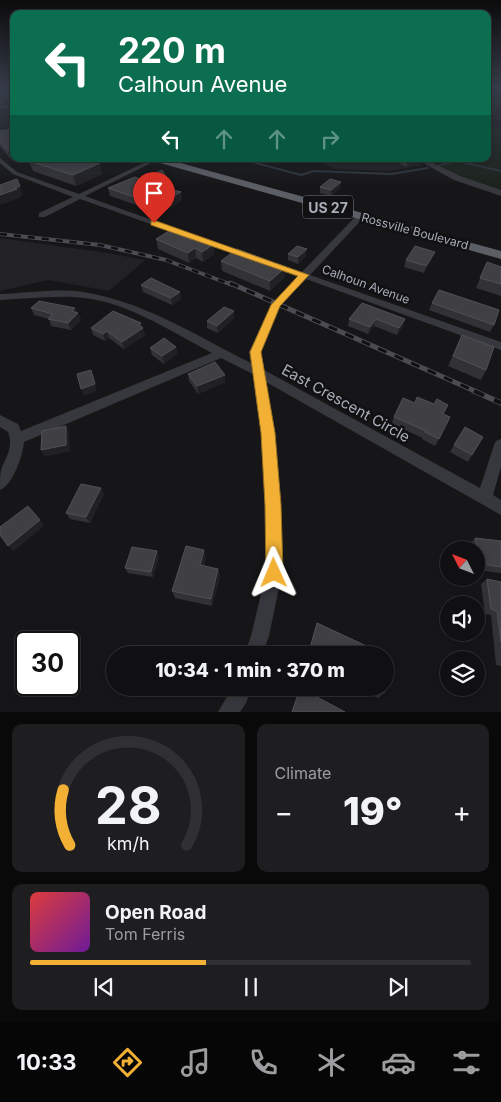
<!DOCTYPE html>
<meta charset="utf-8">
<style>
:root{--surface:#101012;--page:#1e1e20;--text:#f1f3f6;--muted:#9c9d9f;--line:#303032;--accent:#f2b134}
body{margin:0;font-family:Inter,sans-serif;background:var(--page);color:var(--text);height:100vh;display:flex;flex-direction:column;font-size:19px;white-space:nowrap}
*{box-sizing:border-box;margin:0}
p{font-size:16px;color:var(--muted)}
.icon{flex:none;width:28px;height:28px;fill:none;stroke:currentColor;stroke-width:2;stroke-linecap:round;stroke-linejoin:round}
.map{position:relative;height:712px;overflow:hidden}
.panel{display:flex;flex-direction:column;gap:12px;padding:12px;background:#09090a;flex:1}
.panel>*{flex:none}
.banner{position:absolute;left:10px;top:10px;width:481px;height:152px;border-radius:10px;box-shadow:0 2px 8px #0003,0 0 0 1px var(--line);background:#0b6e4f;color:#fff;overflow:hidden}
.needle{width:32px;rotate:312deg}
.buttons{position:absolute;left:440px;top:541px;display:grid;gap:10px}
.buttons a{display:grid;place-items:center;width:45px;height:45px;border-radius:50%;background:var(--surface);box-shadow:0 2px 8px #0003,0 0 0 1px var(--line);font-size:25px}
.speed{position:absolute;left:15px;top:631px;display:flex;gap:10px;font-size:25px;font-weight:700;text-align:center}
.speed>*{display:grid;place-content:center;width:65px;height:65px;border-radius:50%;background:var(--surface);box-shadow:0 2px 8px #0003,0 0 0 1px var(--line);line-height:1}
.speed .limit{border:2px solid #111;border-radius:8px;background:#fff;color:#111}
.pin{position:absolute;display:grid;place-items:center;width:42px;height:42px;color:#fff;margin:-51px -21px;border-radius:50% 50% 50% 0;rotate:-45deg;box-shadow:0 0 5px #0007}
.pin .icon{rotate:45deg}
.me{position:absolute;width:55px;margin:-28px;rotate:359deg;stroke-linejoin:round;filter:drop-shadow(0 0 4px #0008)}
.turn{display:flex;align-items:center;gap:18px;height:105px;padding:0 25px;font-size:22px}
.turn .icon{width:65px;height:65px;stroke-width:2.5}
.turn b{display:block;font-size:35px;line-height:42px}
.lanes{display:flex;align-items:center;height:48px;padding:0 25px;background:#0003;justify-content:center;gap:25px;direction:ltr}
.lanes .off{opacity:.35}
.big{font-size:38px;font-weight:800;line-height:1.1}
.panel .widget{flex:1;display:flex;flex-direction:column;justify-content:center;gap:8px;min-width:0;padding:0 18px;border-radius:10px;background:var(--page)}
.panel .dial{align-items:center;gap:0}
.dial svg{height:130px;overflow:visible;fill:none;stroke:var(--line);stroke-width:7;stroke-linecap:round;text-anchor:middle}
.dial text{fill:var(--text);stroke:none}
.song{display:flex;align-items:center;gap:15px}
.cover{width:60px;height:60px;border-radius:8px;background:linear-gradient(135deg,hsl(0 70% 55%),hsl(280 70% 35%))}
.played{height:5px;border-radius:2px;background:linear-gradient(90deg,var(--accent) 40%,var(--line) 40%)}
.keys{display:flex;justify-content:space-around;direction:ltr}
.heat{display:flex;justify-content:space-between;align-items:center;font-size:28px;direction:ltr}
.panel .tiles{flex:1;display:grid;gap:12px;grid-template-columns:1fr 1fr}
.widget:last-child{grid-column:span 2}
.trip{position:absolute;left:106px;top:646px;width:288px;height:50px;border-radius:25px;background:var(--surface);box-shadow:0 2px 8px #0003,0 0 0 1px var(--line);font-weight:800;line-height:50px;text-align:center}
.menu{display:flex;height:80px;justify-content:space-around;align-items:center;background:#060607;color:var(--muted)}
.menu .icon{width:35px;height:35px}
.menu .active{color:var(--accent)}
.menu b{font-size:22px;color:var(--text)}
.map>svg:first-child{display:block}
.built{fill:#222225}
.green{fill:#1c231d}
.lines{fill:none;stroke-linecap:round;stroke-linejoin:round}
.stream-far1{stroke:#2c353c;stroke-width:1}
.stream{stroke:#2c353c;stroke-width:2}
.service-far1{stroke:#37383d;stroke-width:2.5}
.service{stroke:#37383d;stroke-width:3}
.minor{fill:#37383d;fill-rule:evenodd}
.tertiary{fill:#37383d;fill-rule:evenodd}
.trunk{fill:#5b5e65;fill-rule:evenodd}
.rail-far2-casing{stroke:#4a4c52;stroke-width:4}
.rail-far1-casing{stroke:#4a4c52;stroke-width:5}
.rail-casing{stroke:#4a4c52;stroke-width:5.5}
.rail-far2{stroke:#111113;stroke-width:2.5;stroke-dasharray:7;stroke-linecap:butt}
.rail-far1{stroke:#111113;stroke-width:3;stroke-dasharray:9;stroke-linecap:butt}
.rail{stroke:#111113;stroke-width:4;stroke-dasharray:11;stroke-linecap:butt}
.wall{fill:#323236}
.shaded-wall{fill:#212124}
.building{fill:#3f3f44;stroke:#4f5156}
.route{fill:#f2b134;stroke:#9d7322}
.labels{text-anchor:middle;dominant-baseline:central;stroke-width:5;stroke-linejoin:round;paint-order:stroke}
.far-street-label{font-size:12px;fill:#a8adb8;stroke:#111113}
.shield{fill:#111113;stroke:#7b7e86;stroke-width:1}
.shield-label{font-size:14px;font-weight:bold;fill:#a8adb8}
.street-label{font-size:15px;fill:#a8adb8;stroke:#111113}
</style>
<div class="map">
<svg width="501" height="712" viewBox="0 0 501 712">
<rect width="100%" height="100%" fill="#161618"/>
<g class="built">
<polygon points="319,159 412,159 423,165 389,171 334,169"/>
<polygon points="0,238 108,253 145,260 109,291 48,280 0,291"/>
</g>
<polygon class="green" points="488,125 501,129 501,191 465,179 436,165 458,161 460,159 488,159"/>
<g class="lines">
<polyline class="stream-far1" points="488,118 501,98"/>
<g class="stream">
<polyline points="241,159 301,175 314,171 391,174 428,168"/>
<polyline points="440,165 457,161 501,171"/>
</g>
<g class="service-far1">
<polyline points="0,91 14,89"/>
<polyline points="0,96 14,94"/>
<polyline points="1,100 2,107 14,106"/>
</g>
<polyline class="service" points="395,159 406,165"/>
<g class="minor">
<polygon points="491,87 501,88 501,90 491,88"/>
<polygon points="14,98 14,100 0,101 0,99"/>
<polygon points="0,158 17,172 79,194 152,159 159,159 85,196 253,256 249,259 246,258 80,199 45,217 39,217 39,213 73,197 13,174 0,163"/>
<path d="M 358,214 L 365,216 L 310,275 L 501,342 L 501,350 L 306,279 L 280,306 L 261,352 L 264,370 L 480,488 L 494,445 L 496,441 L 501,439 L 501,467 L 493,495 L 501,500 L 501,515 L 266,382 L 275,433 L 281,505 L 282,573 L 269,636 L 262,655 L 244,655 L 251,636 L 266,573 L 265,505 L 261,433 L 253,374 L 221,358 L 24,442 C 23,455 13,485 0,490 C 0,484 0,475 1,470 C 6,456 14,447 8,432 L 0,427 L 0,415 L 18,424 L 21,431 L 212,353 C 168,330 124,299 73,297 C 49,296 24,299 0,300 L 0,294 C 24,293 53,289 76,291 C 140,299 195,335 251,363 L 249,352 L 271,305 L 298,277 L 268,266 L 268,262 L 274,262 L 302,272 Z"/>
<polygon points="232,688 252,688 246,703 240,712 218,712"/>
</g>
<polygon class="tertiary" points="416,159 425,159 460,176 501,190 501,196 454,180"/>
<polygon class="trunk" points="151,159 166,159 501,251 501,259 153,161"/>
<g class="rail-far2-casing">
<polyline id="rail-far2" points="0,234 100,245 166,260 232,285"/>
</g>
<g class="rail-far1-casing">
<polyline id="rail-far1" points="230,283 477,392"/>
</g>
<g class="rail-casing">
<polyline id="rail" points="474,391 501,403"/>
</g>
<use href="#rail-far2" class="rail-far2"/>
<use href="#rail-far1" class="rail-far1"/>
<use href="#rail" class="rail"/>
</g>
<g class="wall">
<polygon points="0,131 14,159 25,159 12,161 0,146"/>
<polygon points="29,161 102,174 76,186 33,171"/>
<polygon points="166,177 167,185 163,187 182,200 171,207 164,205 154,211 110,196 108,188 142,180"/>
<polygon points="341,182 340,188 331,196 320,193 320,187"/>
<polygon points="156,239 192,240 214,244 214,254 203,262 196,258 189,263 158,249"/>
<polygon points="288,254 306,256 298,264 288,260"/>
<polygon points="432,259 424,273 404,267 406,260"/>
<polygon points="221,261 286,267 285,277 270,291 222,271"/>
<polygon points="487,262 501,267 501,296 476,288"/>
<polygon points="141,285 180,292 181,299 172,305 143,292"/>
<polygon points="432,303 494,325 490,332 429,310"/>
<polygon points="31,308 75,308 81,320 71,330 51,326 49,319 34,315"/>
<polygon points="234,318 218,333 207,328 207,321"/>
<polygon points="349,319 405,319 403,326 397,335 374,326 368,334 348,326"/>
<polygon points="141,323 145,335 124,349 109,338 105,341 93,335 91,328"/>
<polygon points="462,335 486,370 481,380 448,366"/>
<polygon points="176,347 177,354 164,364 152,355 150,348"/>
<polygon points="188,374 225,375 225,382 198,394 189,381"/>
<polygon points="444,414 450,417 435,446 422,439 423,438 391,424 394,417"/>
<polygon points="454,445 472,455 468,462 450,452"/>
<polygon points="101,488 104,494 90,523 70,519 66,513"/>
<polygon points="475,538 501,541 501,573 476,570 476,550 472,550 470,544"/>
<polygon points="159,557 153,577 128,573 125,568"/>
<polygon points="206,558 204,566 218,569 220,577 212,606 175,598 172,591"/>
<polygon points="487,579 501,582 501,666 496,665 491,615 485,614 481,584"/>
<polygon points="358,688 385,688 384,693 378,698"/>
</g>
<g class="shaded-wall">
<polygon points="14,150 14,159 25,159 12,161 8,151"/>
<polygon points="100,163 102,174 76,186 73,175"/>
<polygon points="166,177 167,185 154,191 153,184"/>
<polygon points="341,182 340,188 331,196 331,190"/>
<polygon points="20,186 23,195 20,196 20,198 0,205 0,195"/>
<polygon points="181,192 182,200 171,207 169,199"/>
<polygon points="163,197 164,205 154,211 152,203"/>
<polygon points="214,244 214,254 203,262 202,252"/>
<polygon points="195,248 196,258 189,263 188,253"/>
<polygon points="307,249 306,256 298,264 298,257"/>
<polygon points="435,252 432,259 424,273 426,266"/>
<polygon points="286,267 285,277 270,291 270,281"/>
<polygon points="180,292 181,299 172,305 171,298"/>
<polygon points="75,308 77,314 78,313 81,320 71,330 68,323 72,311"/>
<polygon points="234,311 234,318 218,333 217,326"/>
<polygon points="376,319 374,326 368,334 370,327"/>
<polygon points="405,319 403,326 397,335 399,328"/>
<polygon points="141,323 145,335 124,349 122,342"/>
<polygon points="107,331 109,338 105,341 103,334"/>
<polygon points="176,347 177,354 164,364 162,356"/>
<polygon points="91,370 97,391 84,396 81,389"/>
<polygon points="225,375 225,382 198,394 197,386"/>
<polygon points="66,426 69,432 70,451 45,457 41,450"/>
<polygon points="101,488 104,494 90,523 86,517"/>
<polygon points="40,520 44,526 14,551 8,546"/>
<polygon points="204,550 206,558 202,573 200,565"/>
<polygon points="157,551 159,557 153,577 151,572"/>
<polygon points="218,569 220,577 212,606 211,599"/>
</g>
<g class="building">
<polygon points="14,129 14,150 8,151 0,141 0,131"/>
<polygon points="34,159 85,159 100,163 73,175 29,161"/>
<polygon points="162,170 166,177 153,184 181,192 169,199 163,197 152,203 108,188 135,177 142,180"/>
<polygon points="17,179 20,186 15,188 17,189 0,195 0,185"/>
<polygon points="330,179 341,182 331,190 320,187"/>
<polygon points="169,231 192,240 197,237 214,244 202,252 195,248 188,253 156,239"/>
<polygon points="297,246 307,249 298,257 288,254"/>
<polygon points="415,246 435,252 426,266 406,260"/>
<polygon points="237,249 286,267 270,281 221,261"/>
<polygon points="487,262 501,267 501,284 480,278"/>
<polygon points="151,278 180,292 171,298 141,285"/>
<polygon points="439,290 499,310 494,325 432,303"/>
<polygon points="39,301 75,308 72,311 78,313 68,323 48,319 53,314 31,308"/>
<polygon points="362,303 405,319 399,328 376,319 370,327 349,319"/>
<polygon points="224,307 234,311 217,326 207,321"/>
<polygon points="113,311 141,323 139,325 143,328 122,342 107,331 103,334 91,328"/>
<polygon points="462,335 494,347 486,370 453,356"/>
<polygon points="164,338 176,347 162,356 150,348"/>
<polygon points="215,362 225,375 197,386 188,374"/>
<polygon points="91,370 95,384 81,389 77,374"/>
<polygon points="417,397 434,404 437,399 448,405 443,414 450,417 439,439 425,432 426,431 394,417 403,398 415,403"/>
<polygon points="66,426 66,445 41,450 42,431"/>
<polygon points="465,427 483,437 472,455 454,445"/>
<polygon points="81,484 101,488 86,517 66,513"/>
<polygon points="28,506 40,520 8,546 0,535 0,527"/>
<polygon points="475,538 501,541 501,567 482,564"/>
<polygon points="186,546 204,550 200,565 218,569 211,599 172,591"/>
<polygon points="132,547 157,551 151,572 125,568"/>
<polygon points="487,579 501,582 501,642 497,611 491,609"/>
<polygon points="317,623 390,657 385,685 385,655 308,655"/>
<polygon points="300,688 317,688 315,696 345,712 292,712"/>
<polygon points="371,688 385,688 384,693"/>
</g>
<linearGradient id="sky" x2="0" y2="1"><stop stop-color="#0c0c0d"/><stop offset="0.47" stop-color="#363c48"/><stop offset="1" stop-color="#363c48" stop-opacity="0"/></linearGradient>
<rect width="501" height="187" fill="url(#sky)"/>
<polygon class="route" points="151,221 156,221 309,275 280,306 261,352 275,433 281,505 283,573 281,579 274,582 268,579 266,573 265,505 261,433 250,352 271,305 298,276 151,225"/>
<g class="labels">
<g class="far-street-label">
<text transform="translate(415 231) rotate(15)">Rossville Boulevard</text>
<text transform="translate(366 284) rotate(20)">Calhoun Avenue</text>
</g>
<rect class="shield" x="303" y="195.5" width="50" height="23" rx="4"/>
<g class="shield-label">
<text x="328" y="207">US 27</text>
</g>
<g class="street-label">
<text transform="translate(346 403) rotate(29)">East Crescent Circle</text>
</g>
</g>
</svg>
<div class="buttons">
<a><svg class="needle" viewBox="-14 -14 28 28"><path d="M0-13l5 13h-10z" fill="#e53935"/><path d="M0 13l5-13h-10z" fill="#9c9d9f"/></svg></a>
<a><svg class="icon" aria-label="sound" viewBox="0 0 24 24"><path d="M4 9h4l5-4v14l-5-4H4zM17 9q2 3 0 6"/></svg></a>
<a><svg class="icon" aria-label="layers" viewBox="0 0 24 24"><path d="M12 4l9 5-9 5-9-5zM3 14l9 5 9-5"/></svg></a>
</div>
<div class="speed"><div class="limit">30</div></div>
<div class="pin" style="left:154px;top:223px;background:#d93025"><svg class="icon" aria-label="arrive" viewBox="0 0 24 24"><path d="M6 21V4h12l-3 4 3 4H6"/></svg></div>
<svg class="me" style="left:274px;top:573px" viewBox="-20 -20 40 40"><path d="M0-17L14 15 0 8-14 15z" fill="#f2b134" stroke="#fff" stroke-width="4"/></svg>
<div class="trip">10:34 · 1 min · 370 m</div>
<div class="banner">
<div class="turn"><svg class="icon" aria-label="left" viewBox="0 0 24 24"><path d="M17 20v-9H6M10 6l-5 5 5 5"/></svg><div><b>220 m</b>Calhoun Avenue</div></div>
<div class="lanes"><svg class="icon" aria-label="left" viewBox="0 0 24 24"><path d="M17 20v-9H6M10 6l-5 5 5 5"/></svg><svg class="icon off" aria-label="ahead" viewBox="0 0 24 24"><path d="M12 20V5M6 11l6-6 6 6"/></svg><svg class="icon off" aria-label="ahead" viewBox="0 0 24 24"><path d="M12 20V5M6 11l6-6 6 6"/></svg><svg class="icon off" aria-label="right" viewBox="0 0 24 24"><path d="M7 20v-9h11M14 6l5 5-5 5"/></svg></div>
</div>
</div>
<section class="panel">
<div class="tiles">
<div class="widget dial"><svg viewBox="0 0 100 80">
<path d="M14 69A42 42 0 1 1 86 69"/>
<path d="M14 69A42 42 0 0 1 10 35" stroke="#f2b134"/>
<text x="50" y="56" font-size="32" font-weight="700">28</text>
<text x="50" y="72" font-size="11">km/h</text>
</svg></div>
<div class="widget"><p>Climate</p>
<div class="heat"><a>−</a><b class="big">19°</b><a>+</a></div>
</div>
<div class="widget">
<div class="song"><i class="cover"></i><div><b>Open Road</b><p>Tom Ferris</p></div></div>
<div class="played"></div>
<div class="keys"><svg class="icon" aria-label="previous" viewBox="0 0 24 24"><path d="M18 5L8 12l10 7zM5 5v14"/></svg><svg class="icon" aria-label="pause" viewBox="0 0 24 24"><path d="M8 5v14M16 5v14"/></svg><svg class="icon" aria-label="next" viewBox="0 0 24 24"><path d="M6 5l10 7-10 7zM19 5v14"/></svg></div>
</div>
</div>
</section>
<nav class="menu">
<b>10:33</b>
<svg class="icon active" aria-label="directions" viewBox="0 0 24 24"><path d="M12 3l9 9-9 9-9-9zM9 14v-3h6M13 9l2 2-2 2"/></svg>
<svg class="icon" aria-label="music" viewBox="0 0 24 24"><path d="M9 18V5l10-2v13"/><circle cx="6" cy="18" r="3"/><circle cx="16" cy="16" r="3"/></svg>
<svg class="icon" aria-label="phone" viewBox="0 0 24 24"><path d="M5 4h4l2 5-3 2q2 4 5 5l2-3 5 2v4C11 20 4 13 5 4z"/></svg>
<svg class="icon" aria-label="climate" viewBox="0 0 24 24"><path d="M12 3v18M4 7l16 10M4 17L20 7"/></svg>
<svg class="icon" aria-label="car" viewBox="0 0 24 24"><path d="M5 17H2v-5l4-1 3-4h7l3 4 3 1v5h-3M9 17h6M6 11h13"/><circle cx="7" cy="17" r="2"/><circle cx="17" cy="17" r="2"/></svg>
<svg class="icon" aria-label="filters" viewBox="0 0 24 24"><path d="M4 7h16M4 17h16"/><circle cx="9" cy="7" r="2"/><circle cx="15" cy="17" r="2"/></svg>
</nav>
